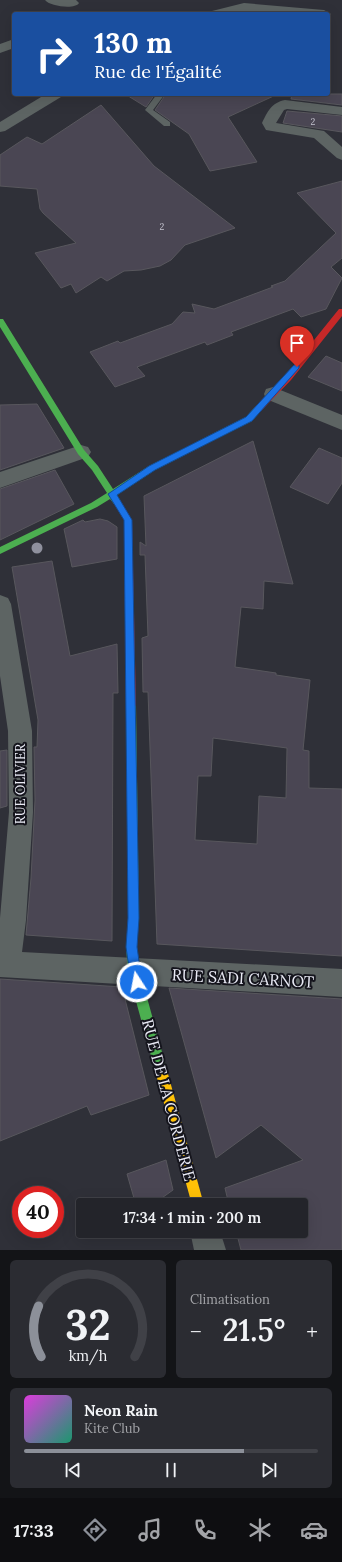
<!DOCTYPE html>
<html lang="fr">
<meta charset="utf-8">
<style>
:root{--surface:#23242a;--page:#2b2c32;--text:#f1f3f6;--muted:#a3a4a8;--line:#404147;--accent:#8c9099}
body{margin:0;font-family:Lora,serif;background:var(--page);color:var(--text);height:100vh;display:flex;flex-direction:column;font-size:15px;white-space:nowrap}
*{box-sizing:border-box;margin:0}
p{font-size:13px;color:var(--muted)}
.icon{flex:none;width:22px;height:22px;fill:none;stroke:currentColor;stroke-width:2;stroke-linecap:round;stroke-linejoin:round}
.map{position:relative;height:1250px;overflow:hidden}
.drawer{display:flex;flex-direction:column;gap:10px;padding:10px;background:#131417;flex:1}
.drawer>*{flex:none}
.hud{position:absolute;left:12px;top:12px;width:318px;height:84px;border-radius:4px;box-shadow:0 4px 16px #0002,0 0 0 1px var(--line);background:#1a4fa0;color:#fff;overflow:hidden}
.speed{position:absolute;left:12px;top:1186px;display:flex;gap:8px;font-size:20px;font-weight:700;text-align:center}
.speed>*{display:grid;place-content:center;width:52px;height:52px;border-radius:50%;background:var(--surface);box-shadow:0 4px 16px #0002,0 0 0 1px var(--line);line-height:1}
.speed .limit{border:6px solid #d22;background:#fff;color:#111}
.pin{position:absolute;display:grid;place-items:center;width:34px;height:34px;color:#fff;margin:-41px -17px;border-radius:50% 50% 50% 0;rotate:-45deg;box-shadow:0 0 4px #0007}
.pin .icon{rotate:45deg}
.me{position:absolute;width:44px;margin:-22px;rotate:349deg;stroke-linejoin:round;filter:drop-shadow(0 0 3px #0008)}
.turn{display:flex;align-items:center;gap:14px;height:84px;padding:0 16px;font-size:18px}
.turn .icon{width:52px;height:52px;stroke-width:2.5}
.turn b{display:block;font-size:28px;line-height:34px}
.big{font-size:30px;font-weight:600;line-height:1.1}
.drawer .widget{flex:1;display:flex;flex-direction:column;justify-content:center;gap:6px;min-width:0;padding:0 14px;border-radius:6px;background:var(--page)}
.drawer .dial{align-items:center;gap:0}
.dial svg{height:104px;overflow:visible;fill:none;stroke:var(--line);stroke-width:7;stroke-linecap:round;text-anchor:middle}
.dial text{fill:var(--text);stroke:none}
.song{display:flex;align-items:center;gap:12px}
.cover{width:48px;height:48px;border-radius:6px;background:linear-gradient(135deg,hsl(300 70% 55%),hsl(160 70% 35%))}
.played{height:4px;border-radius:2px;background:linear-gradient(90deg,var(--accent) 75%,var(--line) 75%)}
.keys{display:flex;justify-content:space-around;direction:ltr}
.heat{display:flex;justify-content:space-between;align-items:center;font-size:22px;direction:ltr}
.drawer .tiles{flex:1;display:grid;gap:10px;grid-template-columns:1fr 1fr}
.widget:last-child{grid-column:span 2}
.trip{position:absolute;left:76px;top:1198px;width:232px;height:40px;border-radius:4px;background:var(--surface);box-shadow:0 4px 16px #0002,0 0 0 1px var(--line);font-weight:600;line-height:40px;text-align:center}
.menu{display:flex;height:64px;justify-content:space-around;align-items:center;background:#0e0e11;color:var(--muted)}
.menu .icon{width:28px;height:28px}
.menu .on{color:var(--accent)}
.menu b{font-size:18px;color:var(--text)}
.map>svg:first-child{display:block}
.building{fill:#4a4653;stroke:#58575d;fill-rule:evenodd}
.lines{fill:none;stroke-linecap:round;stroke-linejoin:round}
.lane{fill:#5d6463;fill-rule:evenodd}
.street{fill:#5d6463;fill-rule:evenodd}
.fast{fill:#4caf50;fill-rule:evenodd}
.slow{fill:#ffc107;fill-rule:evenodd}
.jam{fill:#c62828;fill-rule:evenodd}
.tree{fill:#8f909d}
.route{fill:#1a73e8;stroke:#114b97}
.labels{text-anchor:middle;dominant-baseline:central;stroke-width:4;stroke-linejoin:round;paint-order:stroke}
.far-number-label{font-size:9px;fill:#c2c2cd}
.street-label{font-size:13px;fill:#eaebf6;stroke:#15151d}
.near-street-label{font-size:16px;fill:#eaebf6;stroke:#15151d}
</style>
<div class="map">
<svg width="342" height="1250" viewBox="0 0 342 1250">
<rect width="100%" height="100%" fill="#2f3038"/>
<g class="building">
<polygon points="125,94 155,94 146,107"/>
<polygon points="166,94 278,94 228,117 257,162 210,171 189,134 155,110"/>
<polygon points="292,94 342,94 342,105 291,99"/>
<polygon points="101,105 154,166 235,228 185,245 171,260 160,266 141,270 124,271 107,281 101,277 76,293 71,284 61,288 35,253 76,243 43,213 40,209 37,189 0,186 0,155 27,137 42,144"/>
<polygon points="287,111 342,116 342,132 283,123"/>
<polygon points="342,181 342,258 331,267 342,278 326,309 301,317 293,309 231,332 233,335 207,345 205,342 137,367 145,376 115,387 90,352 118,341 120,343 172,324 183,312 195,313 192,304 214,309 273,287 271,286 285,281 336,233 297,193"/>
<polygon points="326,356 342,363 342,391 308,377"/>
<polygon points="37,404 64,448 0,470 0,405"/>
<path d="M 253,441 L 293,584 L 264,581 L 263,609 L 241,607 L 235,667 L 276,673 L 276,675 L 310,680 L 303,750 L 309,751 L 309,788 L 342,789 L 342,956 L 157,944 L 148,692 L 143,692 L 142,638 L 148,636 L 145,555 L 140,555 L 140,542 L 146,546 L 144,496 ZM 213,738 L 287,748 L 286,798 L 259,796 L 257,844 L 195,840 L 198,776 L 211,776 Z"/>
<polygon points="319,448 342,458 342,483 328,504 290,487"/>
<polygon points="55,470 74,504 0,540 0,489"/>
<polygon points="100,519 108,521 117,527 117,559 72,567 64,529 83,520 85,522"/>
<polygon points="52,561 70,656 117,644 118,693 113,693 112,941 26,935 31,878 35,800 34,747 37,747 38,720 12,567"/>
<polygon points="7,750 7,806 0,808 0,751"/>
<polygon points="0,979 122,987 149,1095 91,1115 87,1106 0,1141"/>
<polygon points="169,988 342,999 342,1250 241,1250 236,1231 301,1231 301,1205 229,1205 225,1188 303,1160 261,1125 216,1158"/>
<polygon points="166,1160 173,1190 152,1205 136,1205 127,1174"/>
</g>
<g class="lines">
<polygon class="lane" points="157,94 165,94 153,110 170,122 170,126 164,126 145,110"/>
<g class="street">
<path d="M 45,0 L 76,0 L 79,3 C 75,10 49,6 45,0 Z"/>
<polygon points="244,3 324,10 331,14 328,17 328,14 280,14 244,11 232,14 210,14 212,11"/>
<polygon points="14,39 14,48 0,53 0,44"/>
<polygon points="46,94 63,94 61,97 5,131 0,132 0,122"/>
<path d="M 285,100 L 342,107 L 342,115 L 287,109 L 284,110 L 276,123 L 324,131 L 342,147 L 342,160 L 337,158 L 314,138 L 266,130 L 262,123 C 268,111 271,103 285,100 Z"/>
<polygon points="273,387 342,415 342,430 266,399 264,394 266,389"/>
<polygon points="81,445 88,447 91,452 88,457 0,488 0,472"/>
<polygon points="0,595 8,598 11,604 32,731 33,812 26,920 22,952 342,969 342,997 0,977 0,918 9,812 8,731 0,676"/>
<polygon points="190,1231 220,1231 226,1250 194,1250"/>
</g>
<g class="fast">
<polygon points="0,319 3,319 84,450 98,466 113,489 149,466 246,417 255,407 258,406 262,409 252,421 155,470 117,495 121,502 120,504 114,504 110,499 97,507 0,554 0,547 91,503 107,493 92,470 78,454 0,327"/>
<polygon points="131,701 134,702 136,705 139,918 136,947 140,972 168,1074 166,1078 162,1080 158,1078 156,1074 128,972 126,947 129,918 126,705 128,702"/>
</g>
<polygon class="slow" points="162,1068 166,1070 168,1074 204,1205 192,1205 156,1074 158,1070"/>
<g class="jam">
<polygon points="339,309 342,309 342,316 291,380 261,411 255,411 254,409 255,407 285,376"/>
<polygon points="117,499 120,500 132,520 136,705 134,708 131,709 128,708 126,705 124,520 113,502"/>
</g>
</g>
<circle class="tree" cx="37" cy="548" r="5.5"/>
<polygon class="route" points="297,364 299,365 299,368 252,421 155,470 117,495 132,520 139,918 137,947 142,982 141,986 137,988 133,986 131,982 126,947 128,918 124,520 108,494 149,466 246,417 294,365"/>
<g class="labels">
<g class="far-number-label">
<text x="313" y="121">2</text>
<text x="162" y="226">2</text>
</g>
<g class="street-label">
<text transform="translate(20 784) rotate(-90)">RUE OLIVIER</text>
</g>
<g class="near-street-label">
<text transform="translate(243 978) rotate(3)">RUE SADI CARNOT</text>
<text transform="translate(169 1100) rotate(75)">RUE DE LA CORDERIE</text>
</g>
</g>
</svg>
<div class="speed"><div class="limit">40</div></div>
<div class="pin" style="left:297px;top:367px;background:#d93025"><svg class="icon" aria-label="arrive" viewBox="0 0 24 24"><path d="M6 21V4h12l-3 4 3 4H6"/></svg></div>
<svg class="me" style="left:137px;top:982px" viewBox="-20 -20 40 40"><circle r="17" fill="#1a73e8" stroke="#fff" stroke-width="3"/><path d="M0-11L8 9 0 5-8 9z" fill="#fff"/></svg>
<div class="trip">17:34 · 1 min · 200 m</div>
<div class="hud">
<div class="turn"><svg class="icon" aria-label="right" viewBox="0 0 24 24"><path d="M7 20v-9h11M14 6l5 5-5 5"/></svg><div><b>130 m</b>Rue de l'Égalité</div></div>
</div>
</div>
<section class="drawer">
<div class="tiles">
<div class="widget dial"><svg viewBox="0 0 100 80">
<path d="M14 69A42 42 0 1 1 86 69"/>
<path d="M14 69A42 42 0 0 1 12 30" stroke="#8c9099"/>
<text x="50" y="56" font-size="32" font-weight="700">32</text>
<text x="50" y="72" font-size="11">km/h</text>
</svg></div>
<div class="widget"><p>Climatisation</p>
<div class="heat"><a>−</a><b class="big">21.5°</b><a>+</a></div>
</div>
<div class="widget">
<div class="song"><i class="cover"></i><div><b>Neon Rain</b><p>Kite Club</p></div></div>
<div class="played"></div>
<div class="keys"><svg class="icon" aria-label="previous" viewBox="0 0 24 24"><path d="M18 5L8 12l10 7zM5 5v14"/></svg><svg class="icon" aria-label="pause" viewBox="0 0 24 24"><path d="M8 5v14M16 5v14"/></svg><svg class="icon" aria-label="next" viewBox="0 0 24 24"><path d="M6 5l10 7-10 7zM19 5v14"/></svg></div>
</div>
</div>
</section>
<nav class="menu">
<b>17:33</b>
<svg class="icon on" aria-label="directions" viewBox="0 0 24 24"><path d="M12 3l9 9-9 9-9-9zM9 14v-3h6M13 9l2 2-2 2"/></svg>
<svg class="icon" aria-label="music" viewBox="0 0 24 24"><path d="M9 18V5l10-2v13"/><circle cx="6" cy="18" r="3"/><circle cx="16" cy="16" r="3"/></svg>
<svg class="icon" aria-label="phone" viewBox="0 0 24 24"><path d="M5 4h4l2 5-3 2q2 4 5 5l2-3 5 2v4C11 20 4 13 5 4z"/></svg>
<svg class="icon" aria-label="climate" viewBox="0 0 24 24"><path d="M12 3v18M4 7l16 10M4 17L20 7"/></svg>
<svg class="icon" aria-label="car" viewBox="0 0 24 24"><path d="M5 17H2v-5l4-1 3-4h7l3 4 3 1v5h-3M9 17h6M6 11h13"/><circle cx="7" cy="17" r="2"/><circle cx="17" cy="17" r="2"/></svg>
</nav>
